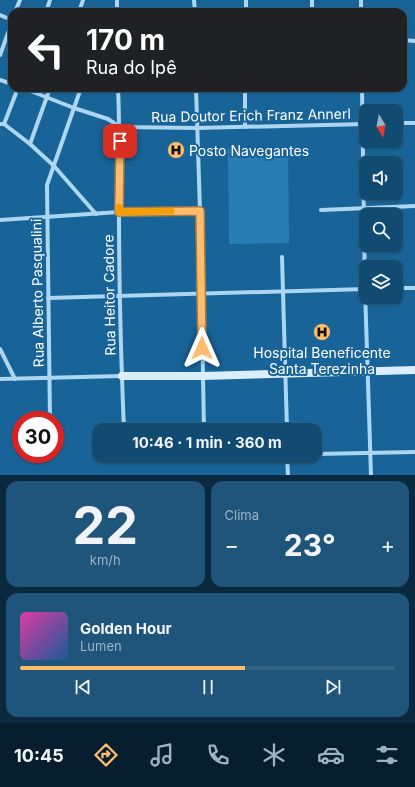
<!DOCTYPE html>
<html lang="pt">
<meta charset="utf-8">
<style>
:root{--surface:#124b72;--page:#1f557a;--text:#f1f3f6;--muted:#9cb3c4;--line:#316384;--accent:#ffbd6c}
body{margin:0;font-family:Inter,sans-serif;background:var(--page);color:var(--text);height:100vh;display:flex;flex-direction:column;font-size:15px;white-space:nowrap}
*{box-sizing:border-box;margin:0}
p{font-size:13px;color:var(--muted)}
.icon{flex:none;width:22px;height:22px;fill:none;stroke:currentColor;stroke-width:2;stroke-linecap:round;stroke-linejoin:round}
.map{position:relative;height:475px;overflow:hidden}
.side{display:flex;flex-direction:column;gap:6px;padding:6px;background:#0a293f;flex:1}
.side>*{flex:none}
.banner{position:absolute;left:8px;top:8px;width:399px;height:84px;border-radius:12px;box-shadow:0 1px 3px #0004,0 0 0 1px var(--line);background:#202124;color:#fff;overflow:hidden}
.needle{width:26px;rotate:170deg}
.fabs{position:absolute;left:359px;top:104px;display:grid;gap:8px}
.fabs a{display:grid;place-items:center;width:44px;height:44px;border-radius:8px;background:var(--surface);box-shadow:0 1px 3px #0004,0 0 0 1px var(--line);font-size:20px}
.speed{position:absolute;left:12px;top:411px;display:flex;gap:8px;font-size:20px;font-weight:700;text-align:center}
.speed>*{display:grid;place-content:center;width:52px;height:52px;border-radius:50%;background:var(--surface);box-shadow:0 1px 3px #0004,0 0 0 1px var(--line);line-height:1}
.speed .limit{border:6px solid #d22;background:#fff;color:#111}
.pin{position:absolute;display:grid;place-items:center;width:34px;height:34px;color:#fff;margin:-17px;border-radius:8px;box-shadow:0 2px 6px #0006}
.me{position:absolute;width:44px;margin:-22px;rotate:0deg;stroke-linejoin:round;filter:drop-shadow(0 0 3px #0008)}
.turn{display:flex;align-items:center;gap:14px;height:84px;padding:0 12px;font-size:18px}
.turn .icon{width:52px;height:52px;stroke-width:2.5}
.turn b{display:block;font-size:28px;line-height:34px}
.big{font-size:30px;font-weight:700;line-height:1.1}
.side .card{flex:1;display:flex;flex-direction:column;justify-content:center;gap:6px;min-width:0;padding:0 14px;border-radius:12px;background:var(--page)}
.side .dial{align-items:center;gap:0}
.dial b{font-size:52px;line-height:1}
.song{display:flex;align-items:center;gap:12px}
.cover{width:48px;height:48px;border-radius:6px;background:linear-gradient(135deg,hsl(320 70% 55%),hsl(210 70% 35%))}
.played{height:4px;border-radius:2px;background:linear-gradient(90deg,var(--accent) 60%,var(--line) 60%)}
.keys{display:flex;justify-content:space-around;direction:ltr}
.heat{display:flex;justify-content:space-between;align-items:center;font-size:22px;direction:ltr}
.side .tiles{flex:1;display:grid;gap:6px;grid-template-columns:1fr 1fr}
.card:last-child{grid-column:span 2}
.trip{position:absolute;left:92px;top:423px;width:230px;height:40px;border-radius:12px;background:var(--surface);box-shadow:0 1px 3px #0004,0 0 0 1px var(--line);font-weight:700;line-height:40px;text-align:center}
.tab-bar{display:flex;height:64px;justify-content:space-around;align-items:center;background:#071e2e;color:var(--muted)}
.tab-bar .icon{width:28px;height:28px}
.tab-bar .on{color:var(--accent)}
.tab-bar b{font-size:18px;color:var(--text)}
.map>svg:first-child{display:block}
.green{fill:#277eb4}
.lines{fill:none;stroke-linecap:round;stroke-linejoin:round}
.street{stroke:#acd6f1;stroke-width:4}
.secondary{stroke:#daeefc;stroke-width:8}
.route-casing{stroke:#a67b46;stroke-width:10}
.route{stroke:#ffbd6c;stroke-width:7}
.slow{stroke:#f59e0b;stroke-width:7}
.labels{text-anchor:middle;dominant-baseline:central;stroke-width:4;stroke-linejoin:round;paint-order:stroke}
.street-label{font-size:14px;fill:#fff;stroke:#186498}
.poi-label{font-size:14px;fill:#fff;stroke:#186498;text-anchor:start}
</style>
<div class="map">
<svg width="415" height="475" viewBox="0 0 415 475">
<rect width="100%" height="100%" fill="#186498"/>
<polygon class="green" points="288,148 289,243 229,244 228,149"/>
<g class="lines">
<g class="street">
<polyline points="117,0 117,12"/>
<polyline points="194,0 195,12"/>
<polyline points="312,0 312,12"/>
<polyline points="361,0 361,12"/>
<polyline points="15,12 20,0"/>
<polyline points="46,12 50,0"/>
<polyline points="79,12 83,0"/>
<polyline points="246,12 246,0"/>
<polyline points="0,15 12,20"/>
<polyline points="403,40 415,41"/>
<polyline points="0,55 12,22"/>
<polyline points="0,80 12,84"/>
<polyline points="23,88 74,108 108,119 120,127 197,128 366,124"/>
<path d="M 118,88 C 120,130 119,173 119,215 C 119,287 121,358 124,430"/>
<polyline points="196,88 200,211 204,430"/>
<polyline points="362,88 365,289 371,475"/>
<polyline points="396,123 415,123"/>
<polyline points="0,124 4,124 30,144 54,166 96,214"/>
<polyline points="4,124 18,88"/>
<polyline points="245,127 245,88"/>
<polyline points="30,144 50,88"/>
<polyline points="321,210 415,206"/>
<polyline points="0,220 119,212 200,211"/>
<polyline points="282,257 287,430"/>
<polyline points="396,288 415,288"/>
<polyline points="48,298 366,289"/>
<polyline points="0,349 15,379"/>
<polyline points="0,379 122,376"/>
<polyline points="50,420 47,185 81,88"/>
<polyline points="315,454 415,452"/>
<polyline points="125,456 232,456"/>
<polyline points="287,456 288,475"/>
</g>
<polyline class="secondary" points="122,376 202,376 415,370"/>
</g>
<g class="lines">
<g class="route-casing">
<polyline id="route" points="120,141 119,212 200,211 202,348"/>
</g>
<use href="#route" class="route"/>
<polyline class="slow" points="119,207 119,212 171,211"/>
</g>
<defs>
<g id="hospital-disc" transform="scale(0.9)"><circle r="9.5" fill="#ffbd6c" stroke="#186498"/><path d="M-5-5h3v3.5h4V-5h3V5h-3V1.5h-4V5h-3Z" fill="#111"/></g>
</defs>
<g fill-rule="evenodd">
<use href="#hospital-disc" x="176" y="150"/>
<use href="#hospital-disc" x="322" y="332"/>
</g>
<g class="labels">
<g class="street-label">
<text transform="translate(251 115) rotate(-1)">Rua Doutor Erich Franz Annerl</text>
<text transform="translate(37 293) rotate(-91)">Rua Alberto Pasqualini</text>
<text transform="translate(109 295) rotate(-91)">Rua Heitor Cadore</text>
</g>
<g class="poi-label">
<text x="189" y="150">Posto Navegantes</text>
<text x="322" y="352" text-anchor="middle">Hospital Beneficente<tspan x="322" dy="16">Santa Terezinha</tspan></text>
</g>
</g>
</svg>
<div class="fabs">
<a><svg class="needle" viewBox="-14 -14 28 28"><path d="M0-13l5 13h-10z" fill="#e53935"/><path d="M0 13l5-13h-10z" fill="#9cb3c4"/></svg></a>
<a><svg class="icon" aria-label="sound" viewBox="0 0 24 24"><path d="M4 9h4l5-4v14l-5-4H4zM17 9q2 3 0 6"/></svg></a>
<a><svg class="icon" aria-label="search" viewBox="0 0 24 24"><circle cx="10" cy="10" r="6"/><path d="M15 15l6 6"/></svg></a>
<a><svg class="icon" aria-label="layers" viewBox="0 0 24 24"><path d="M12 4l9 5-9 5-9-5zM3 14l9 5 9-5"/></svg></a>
</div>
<div class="speed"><div class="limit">30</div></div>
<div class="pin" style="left:120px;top:141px;background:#d93025"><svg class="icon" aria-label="arrive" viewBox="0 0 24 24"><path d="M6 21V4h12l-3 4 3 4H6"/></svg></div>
<svg class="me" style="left:202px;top:348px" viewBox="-20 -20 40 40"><path d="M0-17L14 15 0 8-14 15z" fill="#ffbd6c" stroke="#fff" stroke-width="4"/></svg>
<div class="trip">10:46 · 1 min · 360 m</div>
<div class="banner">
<div class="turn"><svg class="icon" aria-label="left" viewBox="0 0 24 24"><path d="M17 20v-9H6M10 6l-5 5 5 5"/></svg><div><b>170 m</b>Rua do Ipê</div></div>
</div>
</div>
<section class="side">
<div class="tiles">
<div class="card dial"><b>22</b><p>km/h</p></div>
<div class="card"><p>Clima</p>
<div class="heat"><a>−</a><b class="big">23°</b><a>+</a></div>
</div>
<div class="card">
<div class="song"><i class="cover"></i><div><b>Golden Hour</b><p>Lumen</p></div></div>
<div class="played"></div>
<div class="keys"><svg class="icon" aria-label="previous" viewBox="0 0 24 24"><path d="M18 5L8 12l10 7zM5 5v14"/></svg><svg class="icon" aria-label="pause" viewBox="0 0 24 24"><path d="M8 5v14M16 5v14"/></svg><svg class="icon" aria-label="next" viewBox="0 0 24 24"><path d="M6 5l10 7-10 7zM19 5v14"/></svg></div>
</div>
</div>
</section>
<nav class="tab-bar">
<b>10:45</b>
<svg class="icon on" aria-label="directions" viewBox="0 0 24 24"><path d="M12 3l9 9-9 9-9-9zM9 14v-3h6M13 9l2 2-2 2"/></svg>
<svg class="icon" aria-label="music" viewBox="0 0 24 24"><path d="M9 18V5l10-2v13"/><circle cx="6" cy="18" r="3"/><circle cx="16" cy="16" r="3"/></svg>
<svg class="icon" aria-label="phone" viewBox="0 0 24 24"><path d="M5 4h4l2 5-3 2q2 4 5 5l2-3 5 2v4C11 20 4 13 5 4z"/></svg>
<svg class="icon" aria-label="climate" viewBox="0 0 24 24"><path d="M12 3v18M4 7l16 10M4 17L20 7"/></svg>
<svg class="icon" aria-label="car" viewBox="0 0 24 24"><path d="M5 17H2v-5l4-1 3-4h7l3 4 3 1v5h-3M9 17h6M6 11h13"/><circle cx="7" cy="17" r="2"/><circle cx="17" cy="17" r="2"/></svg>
<svg class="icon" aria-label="filters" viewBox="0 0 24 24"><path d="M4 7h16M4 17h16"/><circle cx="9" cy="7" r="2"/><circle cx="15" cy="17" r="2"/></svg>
</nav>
